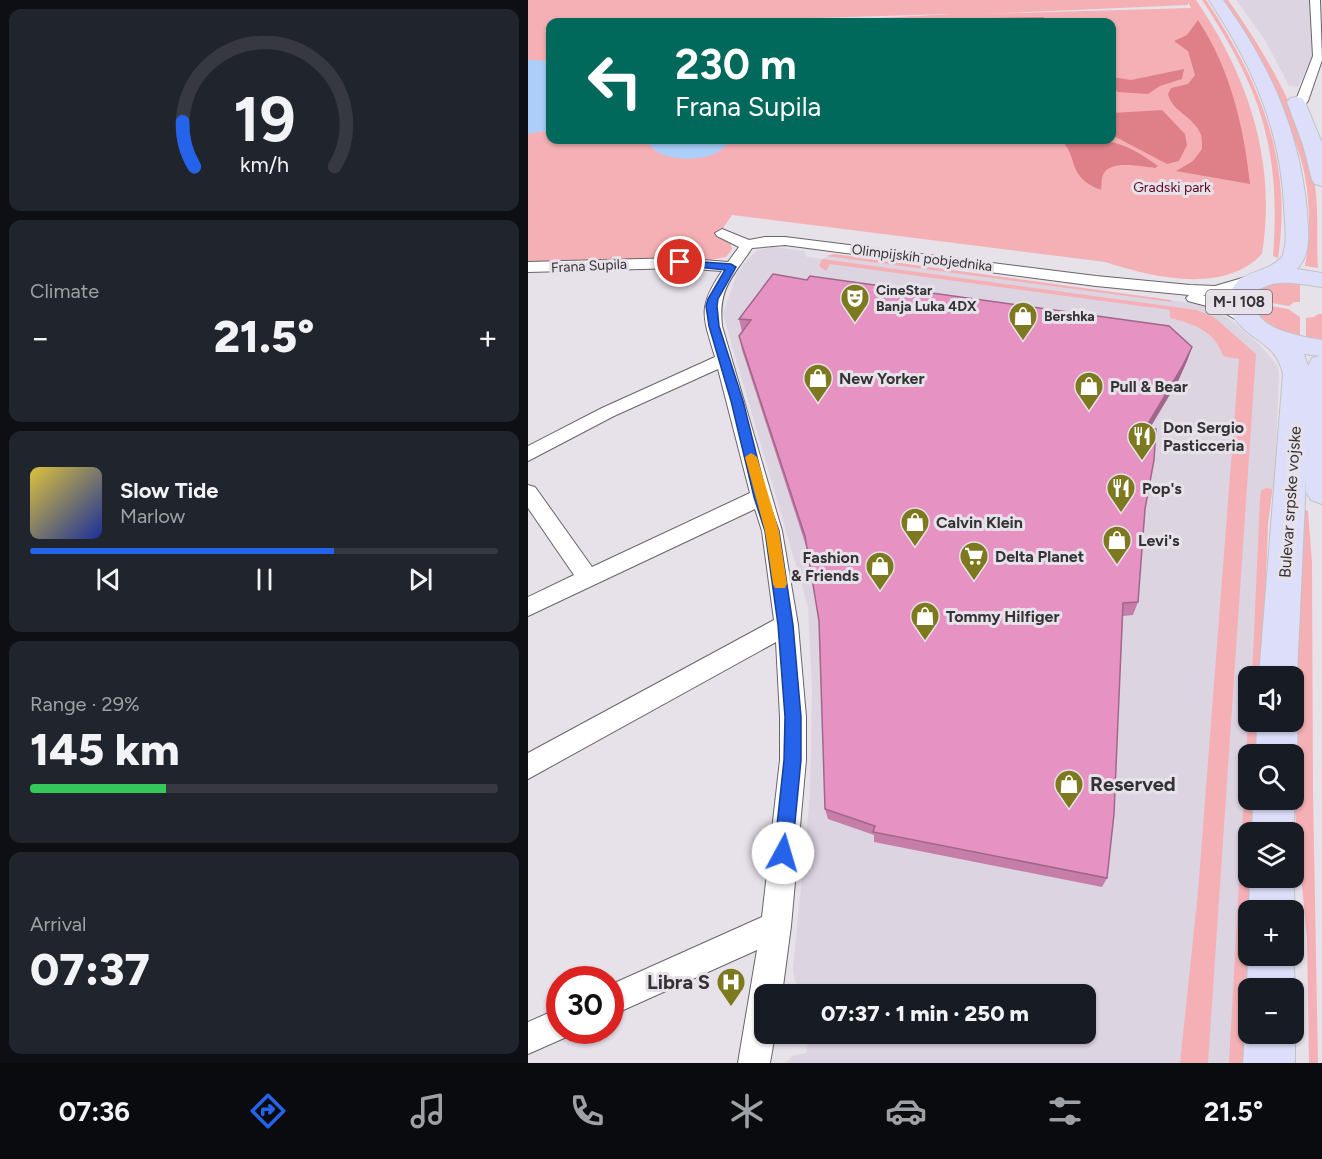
<!DOCTYPE html>
<meta charset="utf-8">
<style>
:root{--surface:#171b24;--page:#20242c;--text:#f1f3f6;--muted:#9ea1a6;--line:#363941;--accent:#2563eb}
body{margin:0;font-family:Figtree,sans-serif;background:var(--page);color:var(--text);height:100vh;display:flex;flex-direction:column;font-size:22px;white-space:nowrap}
*{box-sizing:border-box;margin:0}
p{font-size:20px;color:var(--muted)}
.icon{flex:none;width:33px;height:33px;fill:none;stroke:currentColor;stroke-width:2;stroke-linecap:round;stroke-linejoin:round}
.map{position:relative;flex:1;overflow:hidden}
.side{display:flex;flex-direction:column;gap:9px;padding:9px;background:#0d0f14;width:528px}
.side>*{flex:none}
.banner{position:absolute;left:18px;top:18px;width:570px;height:126px;border-radius:12px;box-shadow:0 2px 4px #0004;background:#00695c;color:#fff;overflow:hidden}
.tools{position:absolute;left:710px;top:666px;display:grid;gap:12px}
.tools a{display:grid;place-items:center;width:66px;height:66px;border-radius:12px;background:var(--surface);box-shadow:0 2px 4px #0004;font-size:30px}
.speed{position:absolute;left:18px;top:966px;display:flex;gap:12px;font-size:30px;font-weight:700;text-align:center}
.speed>*{display:grid;place-content:center;width:78px;height:78px;border-radius:50%;background:var(--surface);box-shadow:0 2px 4px #0004;line-height:1}
.speed .limit{border:9px solid #d22;background:#fff;color:#111}
.pin{position:absolute;display:grid;place-items:center;width:51px;height:51px;color:#fff;margin:-26px;border:3px solid #fff;border-radius:50%;box-shadow:0 2px 6px #0007}
.me{position:absolute;width:66px;margin:-33px;rotate:6deg;stroke-linejoin:round;filter:drop-shadow(0 0 4px #0008)}
.turn{display:flex;align-items:center;gap:21px;height:126px;padding:0 30px;font-size:27px}
.turn .icon{width:78px;height:78px;stroke-width:2.5}
.turn b{display:block;font-size:42px;line-height:51px}
.big{font-size:45px;font-weight:800;line-height:1.1}
.side .widget{flex:1;display:flex;flex-direction:column;justify-content:center;gap:9px;min-width:0;padding:0 21px;border-radius:12px;background:var(--page)}
.side .dial{align-items:center;gap:0}
.dial svg{height:156px;overflow:visible;fill:none;stroke:var(--line);stroke-width:7;stroke-linecap:round;text-anchor:middle}
.dial text{fill:var(--text);stroke:none}
.song{display:flex;align-items:center;gap:18px}
.cover{width:72px;height:72px;border-radius:9px;background:linear-gradient(135deg,hsl(50 70% 55%),hsl(230 70% 35%))}
.played{height:6px;border-radius:3px;background:linear-gradient(90deg,var(--accent) 65%,var(--line) 65%)}
.keys{display:flex;justify-content:space-around;direction:ltr}
.heat{display:flex;justify-content:space-between;align-items:center;font-size:33px;direction:ltr}
.charge{height:9px;border-radius:4px;background:linear-gradient(90deg,#34c759 29%,var(--line) 0)}
.trip{position:absolute;left:226px;top:984px;width:342px;height:60px;border-radius:12px;background:var(--surface);box-shadow:0 2px 4px #0004;font-weight:800;line-height:60px;text-align:center}
.tabs{display:flex;height:96px;justify-content:space-around;align-items:center;background:#090b0e;color:var(--muted)}
.tabs .icon{width:42px;height:42px}
.tabs .current{color:var(--accent)}
.tabs b{font-size:27px;color:var(--text)}
main{display:flex;flex:1;min-height:0}
.map>svg:first-child{display:block}
.built{fill:#ddd4e1}
.green{fill:#f5b0b5;fill-rule:evenodd}
.forest{fill:#df8089}
.water{fill:#abcff9}
.lines{fill:none;stroke-linecap:round;stroke-linejoin:round}
.minor-casing{stroke:#69646b;stroke-width:2}
.primary-casing{stroke:#c2c2c2;stroke-width:2}
.minor{fill:#fff;fill-rule:evenodd}
.primary{fill:#dddffa;fill-rule:evenodd}
.wall{fill:#c67ea9}
.shaded-wall{fill:#a16789}
.building{fill:#e693c4;stroke:#a16789;stroke-width:1.5}
.route{fill:#2563eb;stroke:#184099;stroke-width:1.5}
.slow{fill:#f59e0b}
.labels{text-anchor:middle;dominant-baseline:central;stroke-width:6;stroke-linejoin:round;paint-order:stroke}
.far-park-label{font-size:14px;fill:#5f081e;stroke:#e7e2ea}
.far-street-label{font-size:14px;fill:#343235;stroke:#e7e2ea}
.far-poi-label{font-size:14px;font-weight:bold;fill:#343235;stroke:#e7e2ea;text-anchor:start}
.shield{fill:#e7e2ea;stroke:#6a676b;stroke-width:1.5}
.shield-label{font-size:15px;font-weight:bold;fill:#343235}
.poi-label{font-size:16px;font-weight:bold;fill:#343235;stroke:#e7e2ea;text-anchor:start}
.street-label{font-size:16px;fill:#343235;stroke:#e7e2ea}
.near-poi-label{font-size:20px;font-weight:bold;fill:#343235;stroke:#e7e2ea;text-anchor:start}
</style>
<main>
<section class="side">
<div class="widget dial"><svg viewBox="0 0 100 80">
<path d="M14 69A42 42 0 1 1 86 69"/>
<path d="M14 69A42 42 0 0 1 8 46" stroke="#2563eb"/>
<text x="50" y="56" font-size="32" font-weight="700">19</text>
<text x="50" y="72" font-size="11">km/h</text>
</svg></div>
<div class="widget"><p>Climate</p>
<div class="heat"><a>−</a><b class="big">21.5°</b><a>+</a></div>
</div>
<div class="widget">
<div class="song"><i class="cover"></i><div><b>Slow Tide</b><p>Marlow</p></div></div>
<div class="played"></div>
<div class="keys"><svg class="icon" aria-label="previous" viewBox="0 0 24 24"><path d="M18 5L8 12l10 7zM5 5v14"/></svg><svg class="icon" aria-label="pause" viewBox="0 0 24 24"><path d="M8 5v14M16 5v14"/></svg><svg class="icon" aria-label="next" viewBox="0 0 24 24"><path d="M6 5l10 7-10 7zM19 5v14"/></svg></div>
</div>
<div class="widget"><p>Range · 29%</p><b class="big">145 km</b><div class="charge"></div></div>
<div class="widget"><p>Arrival</p><b class="big">07:37</b></div>
</section>
<div class="map">
<svg width="794" height="1063" viewBox="0 0 794 1063">
<rect width="100%" height="100%" fill="#e7e2ea"/>
<g class="built">
<polygon points="708,0 782,0 784,59 770,87 761,86 737,40"/>
<polygon points="244,247 276,251 279,257 294,259 306,254 679,305 700,318 731,344 749,365 751,373 747,476 740,517 734,676 720,676 720,722 732,722 731,754 720,754 720,878 724,878 723,910 720,910 718,1063 258,1063 264,1056 278,1053 282,1034 558,1034 558,994 277,994 267,981 265,969 282,794 284,688 280,607 195,314 208,275 218,261 228,251"/>
</g>
<g class="green">
<path d="M 0,0 L 668,0 C 720,76 749,161 734,254 C 695,295 624,277 577,262 L 204,215 L 189,237 L 202,243 L 204,249 L 198,257 L 182,260 L 146,257 L 54,263 L 0,263 ZM 660,2 L 663,8 L 456,14 L 660,5 ZM 423,14 L 315,20 L 223,20 L 250,19 ZM 22,22 L 584,22 L 584,140 L 22,140 Z"/>
<path d="M 674,0 L 678,0 C 731,80 765,160 750,258 L 745,256 C 753,149 733,89 674,0 Z"/>
<path d="M 694,0 L 700,0 C 737,52 778,121 787,186 C 791,213 788,241 790,268 L 777,266 C 784,230 782,184 770,150 C 750,92 730,50 694,0 Z"/>
<polygon points="306,254 643,300 644,302 298,256"/>
<path d="M 294,259 L 669,310 L 686,317 L 728,354 L 680,1063 L 652,1063 L 670,892 L 711,359 L 695,356 C 687,331 666,324 642,318 L 642,310 L 302,264 L 298,271 L 291,266 Z"/>
<path d="M 754,283 L 772,284 L 772,302 L 766,302 L 761,306 L 726,300 C 730,288 741,284 754,283 Z"/>
<path d="M 726,303 L 760,309 L 772,317 L 772,336 C 753,332 731,323 726,303 Z"/>
<polygon points="790,314 794,314 794,339 778,338 778,318 786,317"/>
<polygon points="738,488 744,489 744,492 740,524 734,676 724,676 732,499 733,491"/>
<polygon points="776,509 780,511 784,563 785,791 790,1063 781,1063 779,939 767,811 765,754 765,621"/>
<polygon points="720,722 732,722 731,754 720,754 720,800 729,800 727,832 720,832 720,878 724,878 723,910 720,910 720,956 722,956 718,1063 701,1063"/>
</g>
<g class="forest">
<polygon points="516,17 516,22 282,22"/>
<path d="M 670,20 C 702,68 716,127 722,184 L 648,171 L 665,161 L 674,149 C 674,145 674,139 673,135 C 667,117 643,111 640,94 L 643,88 L 660,84 L 667,75 L 660,51 L 646,41 L 659,35 Z"/>
<polygon points="656,69 654,79 632,86 620,94 590,92 584,86 584,77 603,80"/>
<polygon points="634,110 657,134 659,145 651,161 639,164 584,135 584,113"/>
<path d="M 533,140 C 577,139 593,138 630,166 L 627,168 C 614,167 582,159 575,175 C 573,179 574,185 573,190 C 538,177 551,157 533,140 Z"/>
</g>
<g class="water">
<polygon points="0,60 22,61 22,130 0,134"/>
<path d="M 118,140 L 201,140 C 192,162 149,162 131,153 C 125,150 122,145 118,140 Z"/>
</g>
<g class="lines">
<g class="minor-casing">
<g id="minor">
<polygon points="782,0 792,0 794,60 780,101 774,108 770,109 764,106 768,100 785,56"/>
<path d="M 194,229 L 221,240 L 237,237 L 257,237 L 568,276 L 662,285 L 687,286 L 728,274 L 736,279 L 733,282 L 688,296 L 674,295 L 702,303 L 730,321 L 732,324 L 724,329 L 690,309 L 660,301 L 658,298 L 661,295 L 568,286 L 257,245 L 224,248 C 204,278 190,288 194,326 L 254,531 L 270,625 L 278,717 L 278,760 L 263,926 L 254,994 L 237,994 L 237,1034 L 247,1034 L 242,1063 L 210,1063 L 229,950 L 82,1016 L 82,985 L 234,917 L 252,760 L 252,717 L 248,642 L 0,779 L 0,753 L 246,620 L 234,531 L 227,509 L 0,616 L 0,597 L 46,575 L 0,508 L 0,485 L 7,487 L 64,567 L 222,493 L 190,369 L 86,416 L 0,461 L 0,446 L 74,408 L 187,357 C 175,316 169,308 194,271 L 151,268 L 0,272 L 0,262 L 151,258 L 200,262 L 211,247 L 189,236 L 187,233 Z"/>
<polygon points="32,1008 32,1030 45,1030 43,1035 0,1054 0,1022"/>
</g>
</g>
<g class="primary-casing">
<g id="primary">
<path d="M 681,0 L 695,0 C 742,65 772,132 779,212 C 780,233 784,253 769,269 L 794,273 L 794,287 C 771,284 747,277 727,292 C 718,328 768,336 794,340 L 794,504 L 783,500 L 778,492 L 778,479 L 769,676 L 765,685 L 765,676 L 731,676 L 755,374 C 748,344 729,344 711,324 C 705,318 702,310 699,302 C 710,265 732,279 754,257 C 760,242 757,223 756,207 C 753,130 724,64 681,0 ZM 776,354 L 792,356 L 784,358 L 780,366 Z"/>
<polygon points="768,97 774,98 777,102 794,143 794,186 787,184 784,180 775,145 759,102 762,98"/>
<path d="M 765,714 C 771,727 771,748 765,762 L 765,754 L 728,754 L 729,722 L 765,722 Z"/>
<polygon points="765,795 767,800 765,836 765,832 724,832 725,800 765,800"/>
<polygon points="765,874 767,910 765,915 765,910 721,910 722,878 765,878"/>
<polygon points="765,952 767,988 765,994 765,988 720,988 720,991 719,988 720,954 765,956"/>
<polygon points="720,1026 720,1034 765,1034 765,1029 767,1034 767,1063 715,1063 717,1034"/>
</g>
</g>
<use href="#minor" class="minor"/>
<use href="#primary" class="primary"/>
</g>
<polygon class="wall" points="211,319 664,347 659,361 650,381 622,428 617,509 610,602 605,615 595,616 579,878 574,887 346,842 346,835 300,819 297,809 291,621 279,549 214,350 211,336 214,332"/>
<polygon class="shaded-wall" points="664,347 659,361 650,381 614,441 618,427"/>
<polygon class="building" points="245,274 279,280 282,276 641,326 664,347 654,367 618,427 628,429 626,460 617,509 610,602 595,603 586,814 579,878 345,832 347,826 297,809 291,621 277,536 211,336 223,320 211,319"/>
<polygon class="route" points="148,260 203,264 208,267 190,299 189,306 191,326 215,401 239,497 251,531 265,625 273,717 273,760 264,853 262,859 255,862 249,859 246,853 256,760 257,717 250,625 237,531 226,497 203,401 181,326 178,306 180,299 197,270 152,265 147,262"/>
<polygon class="slow" points="223,453 229,457 251,531 259,584 257,588 247,588 245,584 237,531 217,457"/>
<defs>
<g id="theatre-pin" transform="scale(1.5)"><path d="M0 17L-7.5 6A9.5 9.5 0 1 1 7.5 6Z" fill="#7d791e" stroke="#e7e2ea"/><path d="M-5-5.5Q0-4 5-5.5V0Q5 5 0 6Q-5 5-5 0ZM-3.3-2.5H-1v1.5H-3.3ZM1-2.5H3.3v1.5H1ZM-2.8 1Q0 5.5 2.8 1Z" fill="#fff"/></g>
<g id="shop-pin" transform="scale(1.5)"><path d="M0 17L-7.5 6A9.5 9.5 0 1 1 7.5 6Z" fill="#7d791e" stroke="#e7e2ea"/><path d="M-5-2.5h2.3a2.7 3.5 0 0 1 5.4 0H5L5.5 6h-11ZM-1.5-2.5h3a1.5 2.3 0 0 0-3 0Z" fill="#fff"/></g>
<g id="restaurant-pin" transform="scale(1.5)"><path d="M0 17L-7.5 6A9.5 9.5 0 1 1 7.5 6Z" fill="#7d791e" stroke="#e7e2ea"/><path d="M-5-6h1v4h1v-4h1v4h1v-4h1v5L-1.5 .5V6h-2V.5L-5-1ZM5-6V6H3V1.5H1.5Q1.5-4 5-6Z" fill="#fff"/></g>
<g id="supermarket-pin" transform="scale(1.5)"><path d="M0 17L-7.5 6A9.5 9.5 0 1 1 7.5 6Z" fill="#7d791e" stroke="#e7e2ea"/><path d="M-6-5.5h2.5l.6 2H6L4.5 2H-2.5L-4.4-4H-6ZM-1.5 3.2a1.3 1.3 0 1 0 .1 0ZM3 3.2a1.3 1.3 0 1 0 .1 0Z" fill="#fff"/></g>
<g id="hospital-pin" transform="scale(1.5)"><path d="M0 17L-7.5 6A9.5 9.5 0 1 1 7.5 6Z" fill="#7d791e" stroke="#e7e2ea"/><path d="M-5-5h3v3.5h4V-5h3V5h-3V1.5h-4V5h-3Z" fill="#fff"/></g>
</defs>
<g fill-rule="evenodd">
<use href="#theatre-pin" x="327" y="298"/>
<use href="#shop-pin" x="495" y="316"/>
<use href="#shop-pin" x="290" y="378"/>
<use href="#shop-pin" x="561" y="386"/>
<use href="#restaurant-pin" x="614" y="436"/>
<use href="#restaurant-pin" x="593" y="488"/>
<use href="#shop-pin" x="387" y="522"/>
<use href="#shop-pin" x="589" y="540"/>
<use href="#supermarket-pin" x="446" y="556"/>
<use href="#shop-pin" x="352" y="566"/>
<use href="#shop-pin" x="397" y="616"/>
<use href="#shop-pin" x="541" y="784"/>
<use href="#hospital-pin" x="203" y="982"/>
</g>
<g class="labels">
<g class="far-park-label">
<text x="644" y="187">Gradski park</text>
</g>
<g class="far-street-label">
<text transform="translate(394 258) rotate(7)">Olimpijskih pobjednika</text>
<text transform="translate(61 266) rotate(-3)">Frana Supila</text>
</g>
<g class="far-poi-label">
<text x="348" y="290">CineStar<tspan x="348" dy="16">Banja Luka 4DX</tspan></text>
<text x="516" y="316">Bershka</text>
</g>
<rect class="shield" x="678" y="290" width="66" height="24" rx="4.5"/>
<g class="shield-label">
<text x="711" y="302">M-I 108</text>
</g>
<g class="poi-label">
<text x="311" y="378">New Yorker</text>
<text x="582" y="386">Pull &amp; Bear</text>
<text x="635" y="427">Don Sergio<tspan x="635" dy="18">Pasticceria</tspan></text>
<text x="614" y="488">Pop's</text>
<text x="408" y="522">Calvin Klein</text>
<text x="610" y="540">Levi's</text>
<text x="467" y="556">Delta Planet</text>
<text x="331" y="557" text-anchor="end">Fashion<tspan x="331" dy="18">&amp; Friends</tspan></text>
<text x="418" y="616">Tommy Hilfiger</text>
</g>
<g class="street-label">
<text transform="translate(762 502) rotate(-86)">Bulevar srpske vojske</text>
</g>
<g class="near-poi-label">
<text x="562" y="784">Reserved</text>
<text x="182" y="982" text-anchor="end">Libra S</text>
</g>
</g>
</svg>
<div class="tools">
<a><svg class="icon" aria-label="sound" viewBox="0 0 24 24"><path d="M4 9h4l5-4v14l-5-4H4zM17 9q2 3 0 6"/></svg></a>
<a><svg class="icon" aria-label="search" viewBox="0 0 24 24"><circle cx="10" cy="10" r="6"/><path d="M15 15l6 6"/></svg></a>
<a><svg class="icon" aria-label="layers" viewBox="0 0 24 24"><path d="M12 4l9 5-9 5-9-5zM3 14l9 5 9-5"/></svg></a>
<a>+</a>
<a>−</a>
</div>
<div class="speed"><div class="limit">30</div></div>
<div class="pin" style="left:152px;top:262px;background:#d93025"><svg class="icon" aria-label="arrive" viewBox="0 0 24 24"><path d="M6 21V4h12l-3 4 3 4H6"/></svg></div>
<svg class="me" style="left:255px;top:853px" viewBox="-20 -20 40 40"><circle r="19" fill="#fff"/><path d="M0-13L10 11 0 6-10 11z" fill="#2563eb"/></svg>
<div class="trip">07:37 · 1 min · 250 m</div>
<div class="banner">
<div class="turn"><svg class="icon" aria-label="left" viewBox="0 0 24 24"><path d="M17 20v-9H6M10 6l-5 5 5 5"/></svg><div><b>230 m</b>Frana Supila</div></div>
</div>
</div>
</main>
<nav class="tabs">
<b>07:36</b>
<svg class="icon current" aria-label="directions" viewBox="0 0 24 24"><path d="M12 3l9 9-9 9-9-9zM9 14v-3h6M13 9l2 2-2 2"/></svg>
<svg class="icon" aria-label="music" viewBox="0 0 24 24"><path d="M9 18V5l10-2v13"/><circle cx="6" cy="18" r="3"/><circle cx="16" cy="16" r="3"/></svg>
<svg class="icon" aria-label="phone" viewBox="0 0 24 24"><path d="M5 4h4l2 5-3 2q2 4 5 5l2-3 5 2v4C11 20 4 13 5 4z"/></svg>
<svg class="icon" aria-label="climate" viewBox="0 0 24 24"><path d="M12 3v18M4 7l16 10M4 17L20 7"/></svg>
<svg class="icon" aria-label="car" viewBox="0 0 24 24"><path d="M5 17H2v-5l4-1 3-4h7l3 4 3 1v5h-3M9 17h6M6 11h13"/><circle cx="7" cy="17" r="2"/><circle cx="17" cy="17" r="2"/></svg>
<svg class="icon" aria-label="filters" viewBox="0 0 24 24"><path d="M4 7h16M4 17h16"/><circle cx="9" cy="7" r="2"/><circle cx="15" cy="17" r="2"/></svg>
<b>21.5°</b>
</nav>
